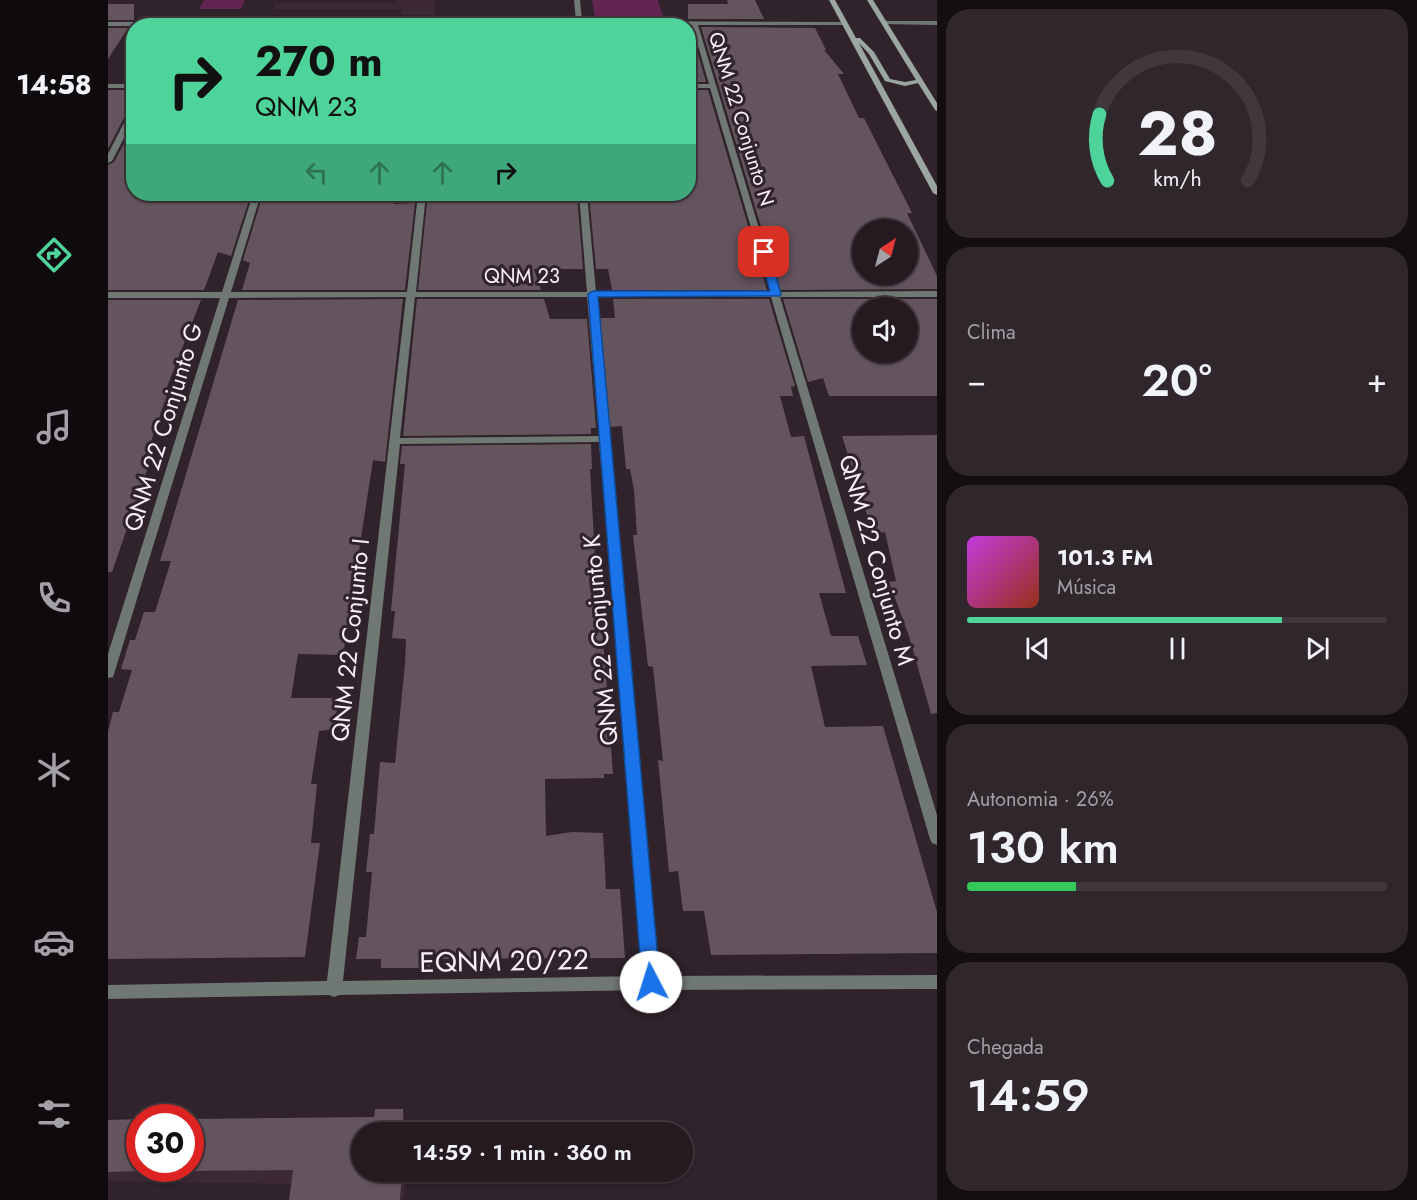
<!DOCTYPE html>
<html lang="pt">
<meta charset="utf-8">
<style>
:root{--surface:#241a20;--page:#30272d;--text:#f1f3f6;--muted:#a3a1a5;--line:#41383e;--accent:#4ed39a}
body{margin:0;font-family:Jost,sans-serif;background:var(--page);color:var(--text);height:100vh;display:flex;flex-direction:column;font-size:22px;white-space:nowrap}
*{box-sizing:border-box;margin:0}
p{font-size:20px;color:var(--muted)}
.icon{flex:none;width:33px;height:33px;fill:none;stroke:currentColor;stroke-width:2;stroke-linecap:round;stroke-linejoin:round}
.map{position:relative;flex:1;overflow:hidden}
.details{display:flex;flex-direction:column;gap:9px;padding:9px;background:#140e12;width:480px}
.details>*{flex:none}
.guide{position:absolute;left:18px;top:18px;width:570px;height:183px;border-radius:24px;box-shadow:0 2px 4px #0004,0 0 0 2px var(--line);background:#4ed39a;color:#111;overflow:hidden}
.needle{width:39px;rotate:36deg}
.tools{position:absolute;left:744px;top:219px;display:grid;gap:12px}
.tools a{display:grid;place-items:center;width:66px;height:66px;border-radius:50%;background:var(--surface);box-shadow:0 2px 4px #0004,0 0 0 2px var(--line);font-size:30px}
.speed{position:absolute;left:18px;top:1104px;display:flex;gap:12px;font-size:30px;font-weight:700;text-align:center}
.speed>*{display:grid;place-content:center;width:78px;height:78px;border-radius:50%;background:var(--surface);box-shadow:0 2px 4px #0004,0 0 0 2px var(--line);line-height:1}
.speed .limit{border:9px solid #d22;background:#fff;color:#111}
.pin{position:absolute;display:grid;place-items:center;width:51px;height:51px;color:#fff;margin:-26px;border-radius:12px;box-shadow:0 3px 9px #0006}
.me{position:absolute;width:66px;margin:-33px;rotate:355deg;stroke-linejoin:round;filter:drop-shadow(0 0 4px #0008)}
.turn{display:flex;align-items:center;gap:21px;height:126px;padding:0 30px;font-size:27px}
.turn .icon{width:78px;height:78px;stroke-width:2.5}
.turn b{display:block;font-size:42px;line-height:51px}
.lanes{display:flex;align-items:center;height:57px;padding:0 30px;background:#0003;justify-content:center;gap:30px;direction:ltr}
.lanes .off{opacity:.35}
.big{font-size:45px;font-weight:600;line-height:1.1}
.details .tile{flex:1;display:flex;flex-direction:column;justify-content:center;gap:9px;min-width:0;padding:0 21px;border-radius:24px;background:var(--page)}
.details .dial{align-items:center;gap:0}
.dial svg{height:156px;overflow:visible;fill:none;stroke:var(--line);stroke-width:7;stroke-linecap:round;text-anchor:middle}
.dial text{fill:var(--text);stroke:none}
.song{display:flex;align-items:center;gap:18px}
.cover{width:72px;height:72px;border-radius:9px;background:linear-gradient(135deg,hsl(290 70% 55%),hsl(10 70% 35%))}
.played{height:6px;border-radius:3px;background:linear-gradient(90deg,var(--accent) 75%,var(--line) 75%)}
.keys{display:flex;justify-content:space-around;direction:ltr}
.heat{display:flex;justify-content:space-between;align-items:center;font-size:33px;direction:ltr}
.charge{height:9px;border-radius:4px;background:linear-gradient(90deg,#34c759 26%,var(--line) 0)}
.trip{position:absolute;left:243px;top:1122px;width:342px;height:60px;border-radius:30px;background:var(--surface);box-shadow:0 2px 4px #0004,0 0 0 2px var(--line);font-weight:600;line-height:60px;text-align:center}
main{display:flex;flex:1;min-height:0}
.dock{display:flex;flex-direction:column;width:108px;justify-content:space-around;align-items:center;background:#0e0a0d;color:var(--muted)}
.dock .icon{width:42px;height:42px}
.dock .on{color:var(--accent)}
.dock b{font-size:27px;color:var(--text)}
.map>svg:first-child{display:block}
.built{fill:#3d2936}
.green{fill:#622450}
.building{fill:#64545e;fill-rule:evenodd}
.lines{fill:none;stroke-linecap:round;stroke-linejoin:round}
.street{fill:#707874;fill-rule:evenodd}
.secondary{fill:#9aa69f;fill-rule:evenodd}
.route{fill:#1a73e8;stroke:#114b97;stroke-width:1.5}
.labels{text-anchor:middle;dominant-baseline:central;stroke-width:6;stroke-linejoin:round;paint-order:stroke}
.far-street-label{font-size:20px;fill:#f9eff5;stroke:#30232b}
.street-label{font-size:24px;fill:#f9eff5;stroke:#30232b}
.near-street-label{font-size:28px;fill:#f9eff5;stroke:#30232b}
</style>
<main>
<nav class="dock">
<b>14:58</b>
<svg class="icon on" aria-label="directions" viewBox="0 0 24 24"><path d="M12 3l9 9-9 9-9-9zM9 14v-3h6M13 9l2 2-2 2"/></svg>
<svg class="icon" aria-label="music" viewBox="0 0 24 24"><path d="M9 18V5l10-2v13"/><circle cx="6" cy="18" r="3"/><circle cx="16" cy="16" r="3"/></svg>
<svg class="icon" aria-label="phone" viewBox="0 0 24 24"><path d="M5 4h4l2 5-3 2q2 4 5 5l2-3 5 2v4C11 20 4 13 5 4z"/></svg>
<svg class="icon" aria-label="climate" viewBox="0 0 24 24"><path d="M12 3v18M4 7l16 10M4 17L20 7"/></svg>
<svg class="icon" aria-label="car" viewBox="0 0 24 24"><path d="M5 17H2v-5l4-1 3-4h7l3 4 3 1v5h-3M9 17h6M6 11h13"/><circle cx="7" cy="17" r="2"/><circle cx="17" cy="17" r="2"/></svg>
<svg class="icon" aria-label="filters" viewBox="0 0 24 24"><path d="M4 7h16M4 17h16"/><circle cx="9" cy="7" r="2"/><circle cx="15" cy="17" r="2"/></svg>
</nav>
<div class="map">
<svg width="829" height="1200" viewBox="0 0 829 1200">
<rect width="100%" height="100%" fill="#30232b"/>
<g class="built">
<polygon points="290,0 328,0 326,15 293,15 293,9 165,9 167,3 289,3"/>
<polygon points="0,1129 32,1168 82,1168 83,1130 301,1132 254,1132 254,1172 298,1172 296,1200 191,1200 193,1184 0,1181"/>
</g>
<g class="green">
<polygon points="96,0 137,0 133,9 91,9"/>
<polygon points="484,0 550,0 555,17 487,17"/>
</g>
<g class="building">
<polygon points="619,0 647,0 656,19 580,19 580,4 620,4"/>
<rect x="0" y="4" width="26" height="16"/>
<polygon points="580,27 582,27 598,82 580,82"/>
<path d="M 593,27 L 707,28 L 718,50 L 716,50 L 736,74 L 730,74 L 751,118 L 756,118 L 804,213 L 799,213 L 829,276 L 829,289 L 672,290 ZM 754,230 L 800,230 L 800,274 L 754,274 Z"/>
<polygon points="0,28 20,28 0,59"/>
<polygon points="0,90 26,90 26,107 20,110 0,149"/>
<polygon points="580,90 600,90 659,290 504,290 500,269 488,269 481,195 580,194 580,119 586,118"/>
<polygon points="26,125 26,194 143,194 123,256 110,252 96,290 0,290 0,165 6,162"/>
<polygon points="155,194 254,194 254,196 287,196 286,204 307,203 297,290 134,290 142,263 135,260"/>
<polygon points="337,194 469,195 475,269 426,269 433,290 310,290 319,203 337,203"/>
<polygon points="295,299 277,462 265,460 235,655 190,654 183,698 230,698 227,729 211,731 203,784 209,784 203,843 212,843 197,957 0,959 0,732 5,712 11,712 24,670 13,669 22,640 27,640 36,612 47,612 63,561 52,561 130,300"/>
<polygon points="309,299 436,299 442,319 479,319 488,428 483,428 483,434 295,436"/>
<polygon points="505,299 661,299 687,386 683,387 685,396 672,396 683,437 696,436 738,593 711,593 723,636 750,636 759,665 703,666 717,727 775,726 829,912 829,953 603,955 596,911 575,911 570,871 561,872 550,760 555,761 545,667 540,666 525,535 529,535 526,490 522,469 518,469 514,426 502,427 492,318 507,318"/>
<path d="M 675,299 L 829,299 L 829,396 L 721,396 L 715,378 L 700,382 ZM 754,308 L 800,308 L 800,352 L 754,352 Z"/>
<polygon points="0,300 93,300 57,392 60,392 40,450 46,450 4,572 0,572"/>
<polygon points="829,435 829,713 823,714 801,636 781,582 788,581 777,532 765,534 734,436"/>
<polygon points="483,444 484,469 482,469 490,610 492,610 498,675 505,774 496,774 496,778 437,779 438,836 464,832 495,833 498,889 512,889 517,958 323,959 322,968 273,968 273,959 248,959 251,937 258,937 264,872 258,872 262,834 266,834 272,762 287,763 297,664 298,639 284,638 287,611 283,611 297,464 292,464 294,446"/>
<polygon points="267,1109 295,1109 296,1132 254,1132 254,1172 294,1172 292,1200 181,1200 185,1170 82,1171 82,1119 266,1117"/>
<polygon points="32,1119 32,1171 0,1172 0,1120"/>
</g>
<g class="lines">
<g class="street">
<path d="M 466,0 L 472,0 L 474,21 L 738,22 L 736,25 L 590,25 L 670,292 L 829,291 L 829,297 L 672,297 L 829,815 L 829,845 L 824,843 L 822,839 L 663,297 L 488,297 L 550,976 L 829,975 L 829,989 L 543,990 L 231,995 L 226,997 L 221,995 L 0,999 L 0,985 L 219,981 L 298,297 L 121,298 L 6,674 L 5,677 L 0,678 L 0,654 L 112,298 L 0,298 L 0,292 L 114,292 L 145,194 L 153,194 L 123,292 L 299,292 L 310,194 L 318,194 L 308,292 L 479,292 L 471,194 L 479,194 L 488,292 L 662,292 L 602,88 L 580,88 L 580,84 L 601,84 L 584,25 L 0,26 L 0,22 L 468,22 ZM 307,297 L 479,297 L 491,436 L 292,438 ZM 491,442 L 535,976 L 235,981 L 292,444 Z"/>
<polygon points="776,21 829,21 829,25 774,24"/>
<rect x="0" y="84" width="26" height="4"/>
<polygon points="26,109 26,119 4,161 0,163 0,154 22,111"/>
</g>
<polygon class="secondary" points="721,0 727,0 748,38 752,38 766,52 782,79 797,82 808,80 759,0 765,0 829,103 829,111 827,110 810,83 797,86 777,81 761,54 751,43 829,186 829,195 825,193"/>
</g>
<polygon class="route" points="652,250 661,252 673,294 672,296 490,297 552,982 550,988 543,990 537,988 534,982 480,294 485,291 662,291 651,252"/>
<g class="labels">
<g class="far-street-label">
<text transform="translate(633 119) rotate(73)">QNM 22 Conjunto N</text>
<text x="414" y="276">QNM 23</text>
</g>
<g class="street-label">
<text transform="translate(55 427) rotate(-73)">QNM 22 Conjunto G</text>
<text transform="translate(769 560) rotate(74)">QNM 22 Conjunto M</text>
<text transform="translate(242 640) rotate(-84)">QNM 22 Conjunto I</text>
<text transform="translate(492 640) rotate(-95)">QNM 22 Conjunto K</text>
</g>
<g class="near-street-label">
<text transform="translate(396 961) rotate(-1)">EQNM 20/22</text>
</g>
</g>
</svg>
<div class="tools">
<a><svg class="needle" viewBox="-14 -14 28 28"><path d="M0-13l5 13h-10z" fill="#e53935"/><path d="M0 13l5-13h-10z" fill="#a3a1a5"/></svg></a>
<a><svg class="icon" aria-label="sound" viewBox="0 0 24 24"><path d="M4 9h4l5-4v14l-5-4H4zM17 9q2 3 0 6"/></svg></a>
</div>
<div class="speed"><div class="limit">30</div></div>
<div class="pin" style="left:656px;top:252px;background:#d93025"><svg class="icon" aria-label="arrive" viewBox="0 0 24 24"><path d="M6 21V4h12l-3 4 3 4H6"/></svg></div>
<svg class="me" style="left:543px;top:982px" viewBox="-20 -20 40 40"><circle r="19" fill="#fff"/><path d="M0-13L10 11 0 6-10 11z" fill="#1a73e8"/></svg>
<div class="trip">14:59 · 1 min · 360 m</div>
<div class="guide">
<div class="turn"><svg class="icon" aria-label="right" viewBox="0 0 24 24"><path d="M7 20v-9h11M14 6l5 5-5 5"/></svg><div><b>270 m</b>QNM 23</div></div>
<div class="lanes"><svg class="icon off" aria-label="left" viewBox="0 0 24 24"><path d="M17 20v-9H6M10 6l-5 5 5 5"/></svg><svg class="icon off" aria-label="ahead" viewBox="0 0 24 24"><path d="M12 20V5M6 11l6-6 6 6"/></svg><svg class="icon off" aria-label="ahead" viewBox="0 0 24 24"><path d="M12 20V5M6 11l6-6 6 6"/></svg><svg class="icon" aria-label="right" viewBox="0 0 24 24"><path d="M7 20v-9h11M14 6l5 5-5 5"/></svg></div>
</div>
</div>
<section class="details">
<div class="tile dial"><svg viewBox="0 0 100 80">
<path d="M14 69A42 42 0 1 1 86 69"/>
<path d="M14 69A42 42 0 0 1 10 35" stroke="#4ed39a"/>
<text x="50" y="56" font-size="32" font-weight="700">28</text>
<text x="50" y="72" font-size="11">km/h</text>
</svg></div>
<div class="tile"><p>Clima</p>
<div class="heat"><a>−</a><b class="big">20°</b><a>+</a></div>
</div>
<div class="tile">
<div class="song"><i class="cover"></i><div><b>101.3 FM</b><p>Música</p></div></div>
<div class="played"></div>
<div class="keys"><svg class="icon" aria-label="previous" viewBox="0 0 24 24"><path d="M18 5L8 12l10 7zM5 5v14"/></svg><svg class="icon" aria-label="pause" viewBox="0 0 24 24"><path d="M8 5v14M16 5v14"/></svg><svg class="icon" aria-label="next" viewBox="0 0 24 24"><path d="M6 5l10 7-10 7zM19 5v14"/></svg></div>
</div>
<div class="tile"><p>Autonomia · 26%</p><b class="big">130 km</b><div class="charge"></div></div>
<div class="tile"><p>Chegada</p><b class="big">14:59</b></div>
</section>
</main>
